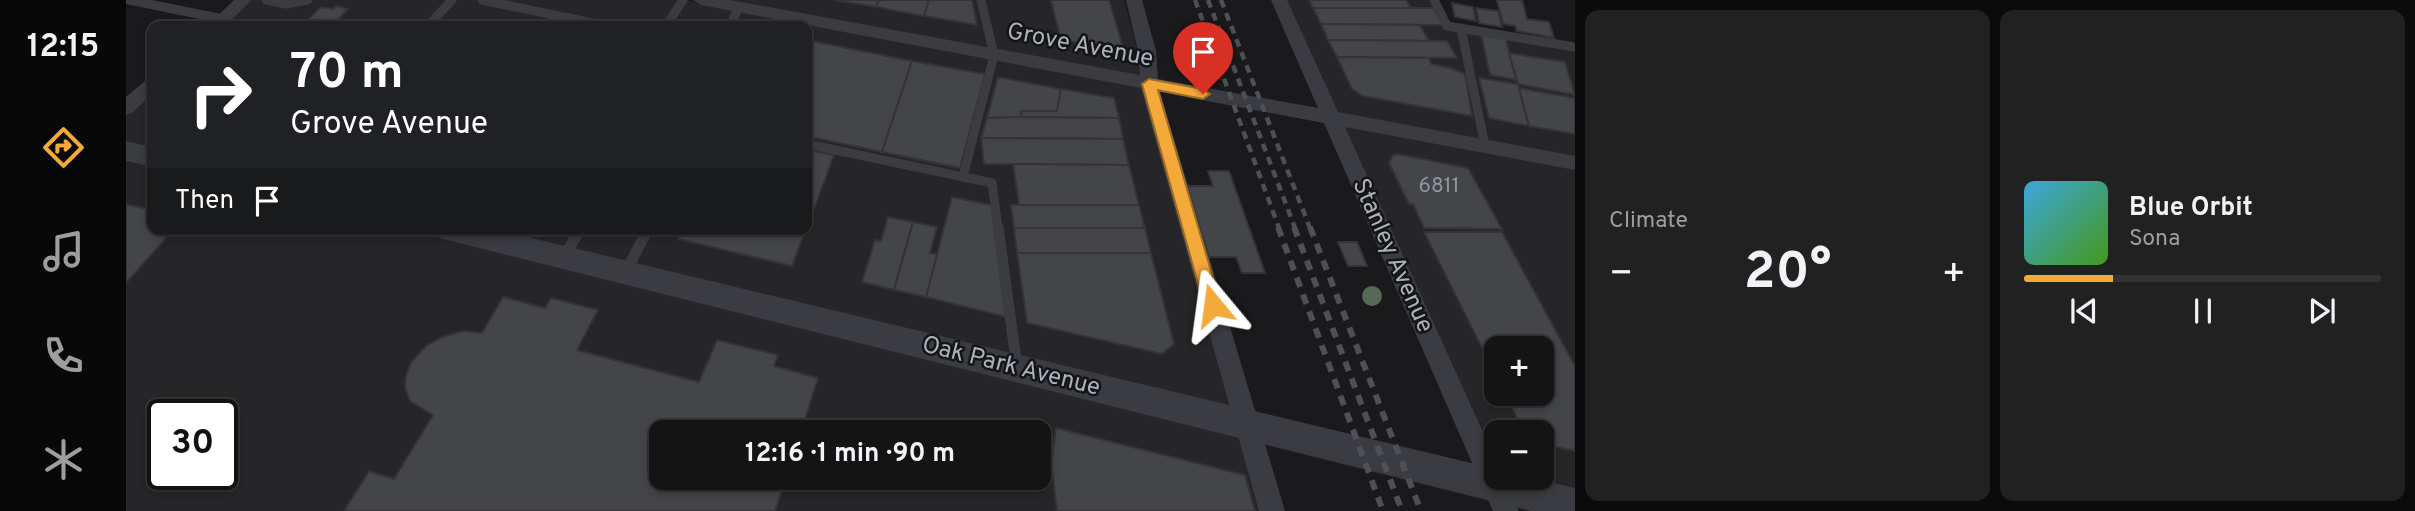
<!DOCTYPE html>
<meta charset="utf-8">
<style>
:root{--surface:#141415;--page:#212122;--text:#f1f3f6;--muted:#9d9ea0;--line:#333334;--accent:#f4aa3a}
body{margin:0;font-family:Overpass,sans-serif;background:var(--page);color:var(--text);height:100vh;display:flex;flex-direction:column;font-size:26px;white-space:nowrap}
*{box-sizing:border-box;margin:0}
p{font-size:23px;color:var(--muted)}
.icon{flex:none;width:38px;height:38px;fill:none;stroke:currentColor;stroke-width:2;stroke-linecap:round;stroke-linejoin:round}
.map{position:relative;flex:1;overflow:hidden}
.sheet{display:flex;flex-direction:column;gap:10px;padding:10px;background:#0b0b0c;width:840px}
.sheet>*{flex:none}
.hud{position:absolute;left:21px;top:21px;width:665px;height:214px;border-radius:14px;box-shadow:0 4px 10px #0003,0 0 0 2px var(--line);background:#202124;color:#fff;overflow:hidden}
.fabs{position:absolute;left:1358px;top:336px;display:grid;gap:14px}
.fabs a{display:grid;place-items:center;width:70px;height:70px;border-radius:14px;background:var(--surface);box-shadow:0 4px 10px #0003,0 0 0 2px var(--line);font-size:35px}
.speed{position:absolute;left:21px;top:399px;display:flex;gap:14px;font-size:35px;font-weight:700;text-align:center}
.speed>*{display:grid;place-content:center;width:91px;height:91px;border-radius:50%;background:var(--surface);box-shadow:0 4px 10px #0003,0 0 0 2px var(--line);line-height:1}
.speed .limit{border:4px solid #111;border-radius:10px;background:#fff;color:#111}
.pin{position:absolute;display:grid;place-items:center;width:60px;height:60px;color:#fff;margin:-72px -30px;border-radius:50% 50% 50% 0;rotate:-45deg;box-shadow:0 0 7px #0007}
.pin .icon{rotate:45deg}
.me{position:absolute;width:77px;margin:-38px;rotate:344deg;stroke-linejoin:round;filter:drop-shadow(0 0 5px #0008)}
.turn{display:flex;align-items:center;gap:24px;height:147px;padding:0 28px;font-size:32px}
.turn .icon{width:91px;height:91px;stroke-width:2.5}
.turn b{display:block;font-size:49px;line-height:60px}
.then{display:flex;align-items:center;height:66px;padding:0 28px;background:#0003;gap:14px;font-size:26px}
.big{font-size:52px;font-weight:700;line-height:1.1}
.sheet .widget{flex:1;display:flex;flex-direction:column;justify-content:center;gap:10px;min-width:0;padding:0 24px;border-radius:14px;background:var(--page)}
.song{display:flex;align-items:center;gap:21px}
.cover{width:84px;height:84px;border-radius:10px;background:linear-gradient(135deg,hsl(200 70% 55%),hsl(100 70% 35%))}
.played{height:7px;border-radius:4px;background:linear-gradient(90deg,var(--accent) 25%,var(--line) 25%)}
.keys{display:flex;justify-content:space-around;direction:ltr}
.heat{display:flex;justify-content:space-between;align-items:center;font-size:38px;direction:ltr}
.sheet .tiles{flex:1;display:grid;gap:10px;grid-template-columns:repeat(2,1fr)}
.trip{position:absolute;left:523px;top:420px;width:402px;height:70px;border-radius:14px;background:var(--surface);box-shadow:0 4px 10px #0003,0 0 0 2px var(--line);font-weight:700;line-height:70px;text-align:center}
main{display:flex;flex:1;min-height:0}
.tab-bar{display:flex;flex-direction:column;width:126px;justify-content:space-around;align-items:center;background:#080808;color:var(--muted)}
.tab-bar .icon{width:49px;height:49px}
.tab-bar .current{color:var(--accent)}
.tab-bar b{font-size:32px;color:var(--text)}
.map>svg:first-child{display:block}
.built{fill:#262629;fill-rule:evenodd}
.building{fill:#444549;stroke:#343438;stroke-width:2}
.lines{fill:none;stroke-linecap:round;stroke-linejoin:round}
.service-far1{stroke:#3b3c41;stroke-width:9}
.service{stroke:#3b3c41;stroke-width:11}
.minor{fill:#3b3c41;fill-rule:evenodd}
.tertiary{fill:#3b3c41;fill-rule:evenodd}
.rail-far1{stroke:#4e5056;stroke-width:4.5;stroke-dasharray:8 6;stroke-linecap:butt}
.rail{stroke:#4e5056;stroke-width:6;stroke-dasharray:10 8;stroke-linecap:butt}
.tree{fill:#546855}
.route{fill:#f4aa3a;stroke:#9f6e26;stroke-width:2}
.labels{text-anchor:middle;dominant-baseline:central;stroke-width:5;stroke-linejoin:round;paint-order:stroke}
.number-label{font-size:21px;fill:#92979f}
.street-label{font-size:24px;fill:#acb2bc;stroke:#151517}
</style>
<main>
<nav class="tab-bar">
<b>12:15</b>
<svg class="icon current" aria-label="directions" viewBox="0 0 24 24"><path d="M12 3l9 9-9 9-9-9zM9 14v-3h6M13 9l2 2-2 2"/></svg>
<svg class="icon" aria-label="music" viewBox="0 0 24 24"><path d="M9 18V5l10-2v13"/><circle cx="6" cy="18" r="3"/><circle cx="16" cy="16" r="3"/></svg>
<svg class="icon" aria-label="phone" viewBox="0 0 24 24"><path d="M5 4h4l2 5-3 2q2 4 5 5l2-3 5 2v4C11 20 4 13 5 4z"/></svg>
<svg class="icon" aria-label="climate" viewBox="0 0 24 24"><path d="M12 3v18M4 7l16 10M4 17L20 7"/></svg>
</nav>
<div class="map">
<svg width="1449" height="511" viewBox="0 0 1449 511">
<rect width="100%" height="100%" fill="#1a1a1c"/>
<g class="built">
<polygon points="122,0 559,0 1019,86 1111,416 344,229 681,229 681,26 93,26"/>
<polygon points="589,0 998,0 1019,80"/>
<polygon points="1157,0 1305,0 1320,28 1449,49 1449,161 1209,116"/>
<path d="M 26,88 L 26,229 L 298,229 L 1114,431 L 1138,511 L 0,511 L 0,112 ZM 37,415 L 96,415 L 96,474 L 37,474 ZM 536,432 L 914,432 L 914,478 L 536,478 Z"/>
<path d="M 1212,122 L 1449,166 L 1449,500 L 1374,481 L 1372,478 L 1416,478 L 1416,432 L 1370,432 L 1370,474 ZM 1370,348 L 1416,348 L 1416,394 L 1370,394 Z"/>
</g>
<g class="building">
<polygon points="708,0 753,0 750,7"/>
<polygon points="753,0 803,0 798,16 750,7"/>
<polygon points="803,0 846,0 851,25 798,16"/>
<polygon points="925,0 983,0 997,47 992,50 935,40"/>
<polygon points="1183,0 1280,0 1285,8 1187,8"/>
<polygon points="1371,0 1396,0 1401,19 1423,22 1428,38 1391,31 1389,26 1377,24"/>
<polygon points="1326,3 1347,7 1350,21 1329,17"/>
<polygon points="210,6 222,9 212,19 238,24 176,26 195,7 207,9"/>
<polygon points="1187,8 1307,8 1318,25 1195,24"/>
<polygon points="1350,8 1372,11 1376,27 1353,23"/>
<polygon points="1195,24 1294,25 1303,41 1202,40"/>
<polygon points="1355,35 1380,39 1390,80 1364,75"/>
<polygon points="681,40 786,61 756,152 681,136"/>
<polygon points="1202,40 1321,41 1331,58 1211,57"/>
<polygon points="1383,53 1439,62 1449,95 1392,84"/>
<polygon points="1211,57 1303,58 1305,64 1325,68 1339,74 1346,116 1237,96 1226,89"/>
<polygon points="786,61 859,74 834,168 756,152"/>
<polygon points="872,77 935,89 931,111 895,111 896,117 861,118"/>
<polygon points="1353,78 1392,84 1403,126 1363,118"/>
<polygon points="1393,88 1449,98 1449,134 1403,126"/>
<polygon points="935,89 988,98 993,118 896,117 895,111 931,111"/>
<polygon points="896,117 993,118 997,139 855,138 861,118"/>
<polygon points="855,138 997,139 1003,165 858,164"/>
<polygon points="681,150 708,155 681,228"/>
<polygon points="1272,154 1342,168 1376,229 1298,228 1287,204 1283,204 1263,163 1267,155"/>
<polygon points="887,164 1003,165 1013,205 893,205"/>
<polygon points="1082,171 1103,171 1139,273 1116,273 1110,257 1083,257 1061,186 1087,186"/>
<polygon points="826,197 866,205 880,317 800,297"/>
<polygon points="0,204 26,210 26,229 48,229 0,283"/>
<polygon points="885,205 1013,205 1019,228 888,228"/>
<polygon points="762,217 787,222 768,290 736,282 749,240 755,241"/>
<polygon points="787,222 811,227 804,253 811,254 800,297 768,290"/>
<polygon points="888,228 1019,228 1025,253 891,253"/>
<polygon points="557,229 680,229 666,266 552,239"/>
<polygon points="1298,232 1376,232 1449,366 1449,451 1416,444 1416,432 1398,432 1379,394 1416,394 1416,348 1370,348 1370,376"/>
<polygon points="1212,242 1231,242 1241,266 1222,266"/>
<polygon points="891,253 1025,253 1048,344 1036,354 901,323"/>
<polygon points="377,297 419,308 425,298 472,310 451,350 573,382 591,340 652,355 648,366 692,378 675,432 536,432 536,478 660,478 649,511 218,511 243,471 268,479 307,415 284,401 279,387 280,375 286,361 301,345 319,336 337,331 356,333"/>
<polygon points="930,428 1119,475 1129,511 931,511 925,464"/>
</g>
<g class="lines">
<g class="service-far1">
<polyline points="3,0 97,19"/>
<polyline points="140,0 160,4 182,0"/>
<polyline points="356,0 481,26"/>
<polyline points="1308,0 1321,26 1449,47"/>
<polyline points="302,26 326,0"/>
<polyline points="540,26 557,0"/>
<polyline points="604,26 613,7"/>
<polyline points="1335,28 1359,146"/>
<polyline points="681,144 866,183 872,228"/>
<polyline points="837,177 868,55 855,0"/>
</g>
<g class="service">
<polyline points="872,227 891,367"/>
<polyline points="438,257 454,229"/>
<polyline points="499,273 522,229"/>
</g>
<g class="minor">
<polygon points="108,0 126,0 99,26 81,26"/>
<polygon points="567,0 604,0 1014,75 1012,51 1000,0 1016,0 1030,51 1032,79 1192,108 1145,0 1161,0 1212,112 1449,156 1449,170 1219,127 1370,461 1370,478 1378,478 1393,511 1367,511 1198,123 1034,92 1159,511 1133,511 1015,88 575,5"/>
<polygon points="26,78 26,94 6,113 0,115 0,97 20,80"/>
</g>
<g class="tertiary">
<polygon points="0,141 26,147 26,167 0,161"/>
<polygon points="307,229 368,229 1370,469 1370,478 1406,478 1449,488 1449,511 1405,511 321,240 311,237"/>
</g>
<g class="rail-far1">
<polyline points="1069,0 1153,228"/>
<polyline points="1082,0 1169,228"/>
<polyline points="1095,0 1184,228"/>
</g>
<g class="rail">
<polyline points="1152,227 1257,511"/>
<polyline points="1168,227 1276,511"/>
<polyline points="1184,227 1295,511"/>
</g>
</g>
<circle class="tree" cx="1246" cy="296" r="10"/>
<polygon class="route" points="1023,79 1077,89 1084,94 1077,99 1032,90 1095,305 1092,310 1081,310 1078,305 1016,84"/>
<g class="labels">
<g class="number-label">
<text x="1313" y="186">6811</text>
</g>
<g class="street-label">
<text transform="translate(954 46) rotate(11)">Grove Avenue</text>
<text transform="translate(1266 256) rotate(66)">Stanley Avenue</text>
<text transform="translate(885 367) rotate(14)">Oak Park Avenue</text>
</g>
</g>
</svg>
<div class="fabs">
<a>+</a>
<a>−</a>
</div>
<div class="speed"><div class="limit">30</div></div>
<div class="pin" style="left:1077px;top:94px;background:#d93025"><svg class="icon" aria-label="arrive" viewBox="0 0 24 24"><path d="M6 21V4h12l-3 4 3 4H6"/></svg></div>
<svg class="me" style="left:1087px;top:305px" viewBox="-20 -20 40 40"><path d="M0-17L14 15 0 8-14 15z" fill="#f4aa3a" stroke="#fff" stroke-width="4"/></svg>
<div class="trip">12:16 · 1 min · 90 m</div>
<div class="hud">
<div class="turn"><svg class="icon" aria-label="right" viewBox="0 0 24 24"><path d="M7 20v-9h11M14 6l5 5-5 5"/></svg><div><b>70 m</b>Grove Avenue</div></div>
<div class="then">Then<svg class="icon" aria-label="arrive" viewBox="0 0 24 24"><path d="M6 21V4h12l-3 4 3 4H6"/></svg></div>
</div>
</div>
<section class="sheet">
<div class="tiles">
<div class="widget"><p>Climate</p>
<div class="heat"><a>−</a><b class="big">20°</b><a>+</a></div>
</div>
<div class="widget">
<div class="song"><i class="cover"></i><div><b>Blue Orbit</b><p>Sona</p></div></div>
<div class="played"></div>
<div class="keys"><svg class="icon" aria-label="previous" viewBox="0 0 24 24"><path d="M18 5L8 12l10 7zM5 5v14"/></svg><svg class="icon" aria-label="pause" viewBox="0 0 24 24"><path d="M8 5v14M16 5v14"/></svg><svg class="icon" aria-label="next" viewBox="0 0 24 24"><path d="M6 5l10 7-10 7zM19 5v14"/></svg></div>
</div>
</div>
</section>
</main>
